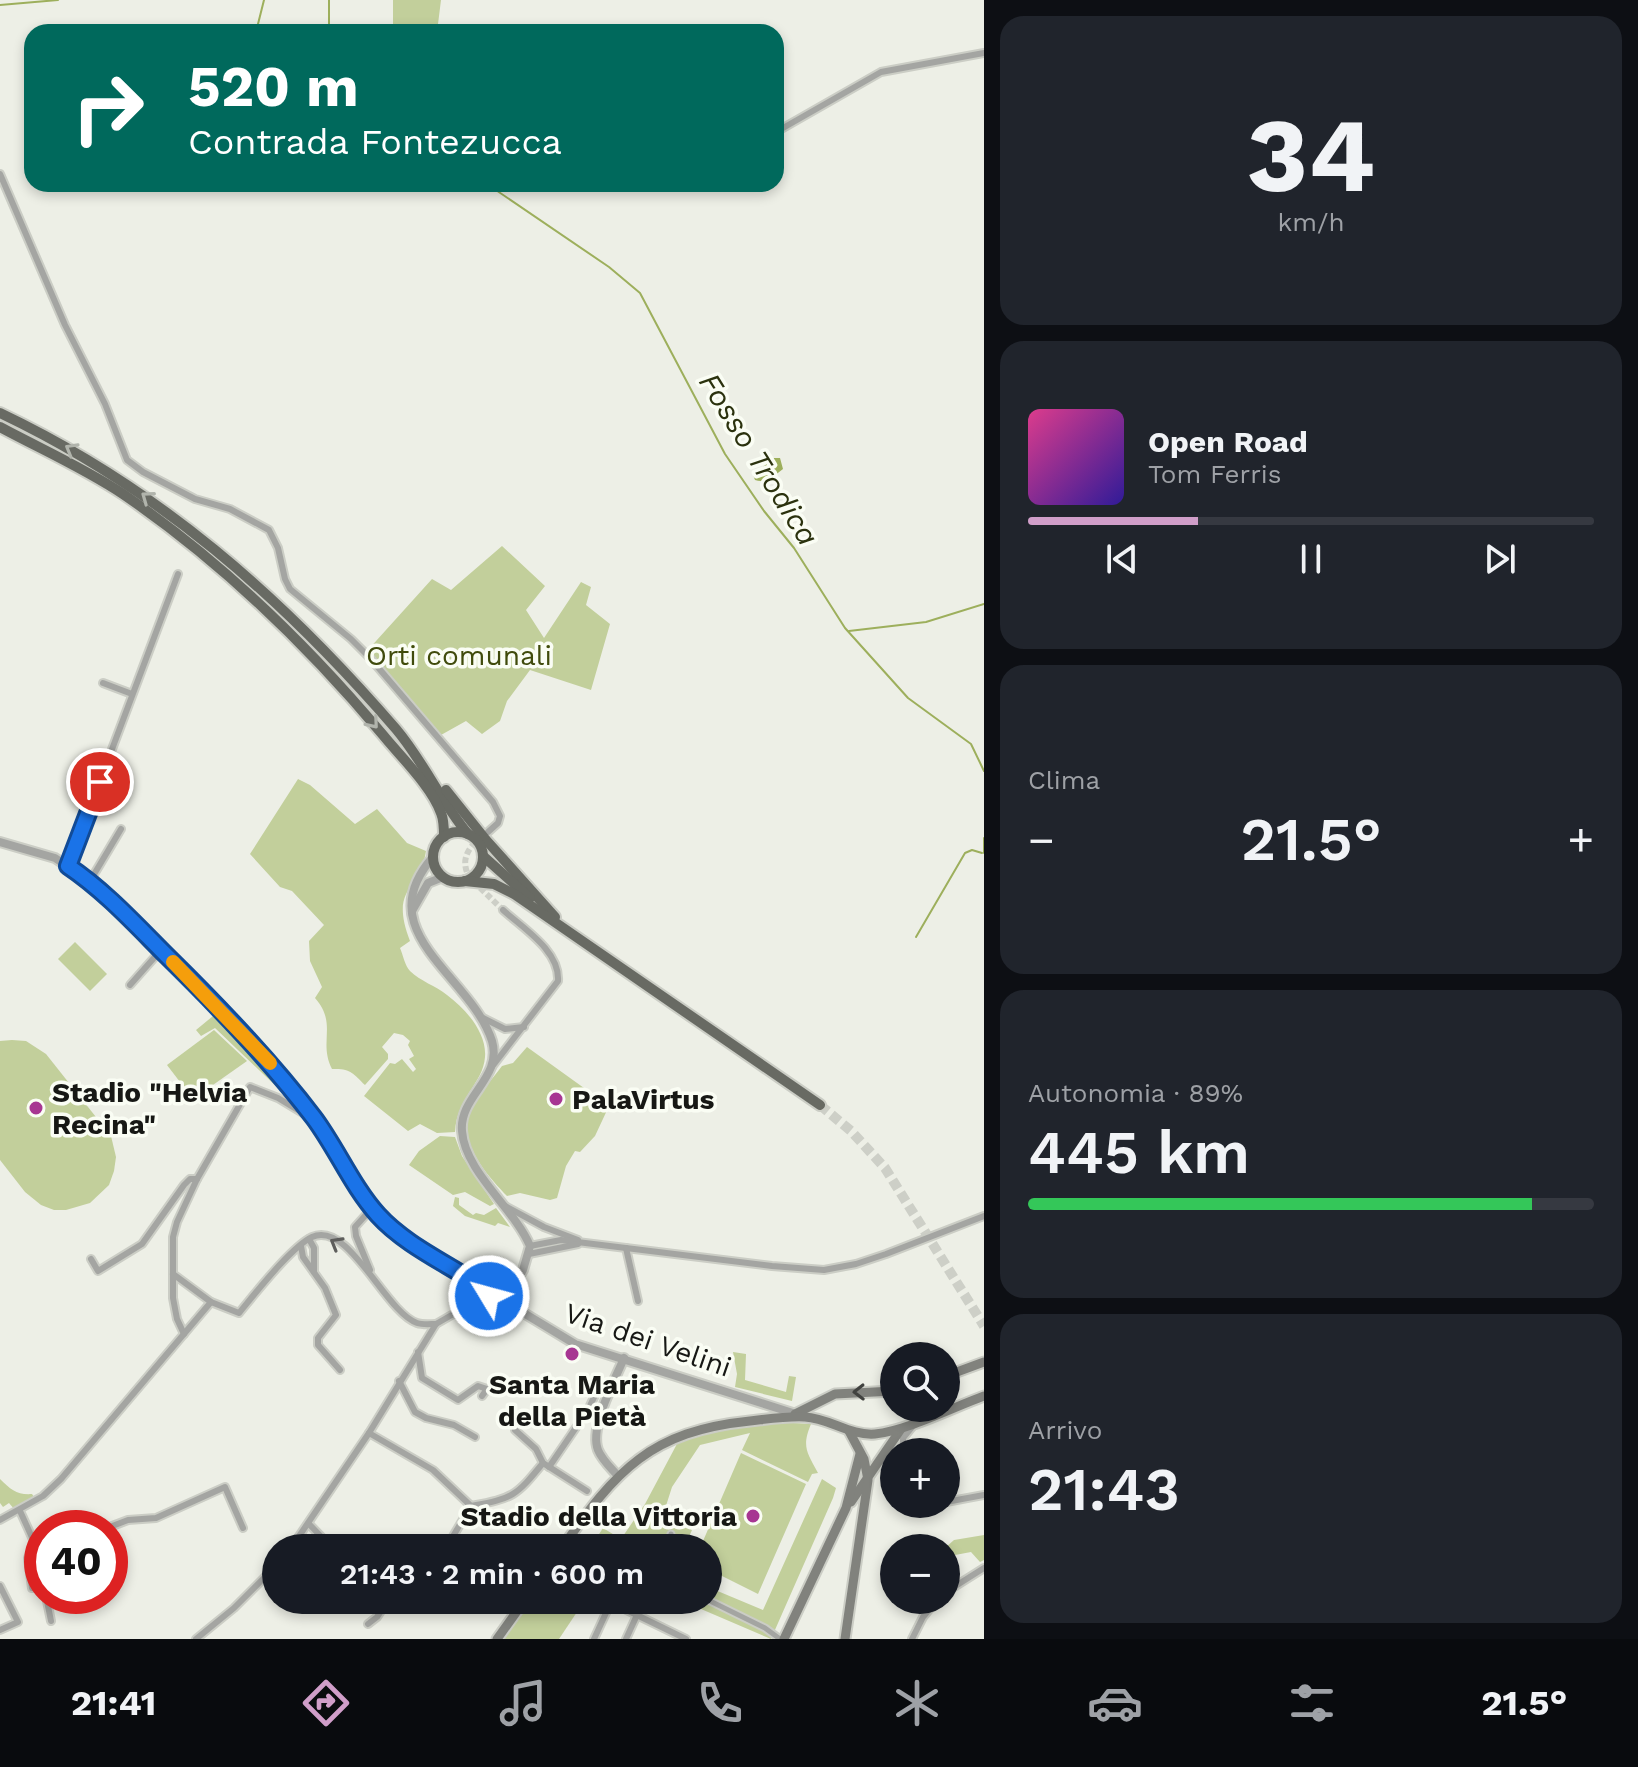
<!DOCTYPE html>
<html lang="it">
<meta charset="utf-8">
<style>
:root{--surface:#171b24;--page:#20242c;--text:#f1f3f6;--muted:#9ea1a6;--line:#363941;--accent:#d09ec9}
body{margin:0;font-family:"Work Sans",sans-serif;background:var(--page);color:var(--text);height:100vh;display:flex;flex-direction:column;font-size:30px;white-space:nowrap}
*{box-sizing:border-box;margin:0}
p{font-size:26px;color:var(--muted)}
.icon{flex:none;width:44px;height:44px;fill:none;stroke:currentColor;stroke-width:2;stroke-linecap:round;stroke-linejoin:round}
.map{position:relative;flex:1;overflow:hidden}
.details{display:flex;flex-direction:column;gap:16px;padding:16px;background:#0d0f14;width:654px}
.details>*{flex:none}
.banner{position:absolute;left:24px;top:24px;width:760px;height:168px;border-radius:24px;box-shadow:0 4px 12px #0003;background:#00695c;color:#fff;overflow:hidden}
.fabs{position:absolute;left:880px;top:1342px;display:grid;gap:16px}
.fabs a{display:grid;place-items:center;width:80px;height:80px;border-radius:50%;background:var(--surface);box-shadow:0 4px 12px #0003;font-size:40px}
.speed{position:absolute;left:24px;top:1510px;display:flex;gap:16px;font-size:40px;font-weight:700;text-align:center}
.speed>*{display:grid;place-content:center;width:104px;height:104px;border-radius:50%;background:var(--surface);box-shadow:0 4px 12px #0003;line-height:1}
.speed .limit{border:12px solid #d22;background:#fff;color:#111}
.pin{position:absolute;display:grid;place-items:center;width:68px;height:68px;color:#fff;margin:-34px;border:4px solid #fff;border-radius:50%;box-shadow:0 2px 8px #0007}
.me{position:absolute;width:88px;margin:-44px;rotate:307deg;stroke-linejoin:round;filter:drop-shadow(0 0 6px #0008)}
.turn{display:flex;align-items:center;gap:28px;height:168px;padding:0 32px;font-size:36px}
.turn .icon{width:104px;height:104px;stroke-width:2.5}
.turn b{display:block;font-size:56px;line-height:68px}
.big{font-size:60px;font-weight:600;line-height:1.1}
.details .tile{flex:1;display:flex;flex-direction:column;justify-content:center;gap:12px;min-width:0;padding:0 28px;border-radius:24px;background:var(--page)}
.details .dial{align-items:center;gap:0}
.dial b{font-size:104px;line-height:1}
.song{display:flex;align-items:center;gap:24px}
.cover{width:96px;height:96px;border-radius:12px;background:linear-gradient(135deg,hsl(330 70% 55%),hsl(250 70% 35%))}
.played{height:8px;border-radius:4px;background:linear-gradient(90deg,var(--accent) 30%,var(--line) 30%)}
.keys{display:flex;justify-content:space-around;direction:ltr}
.heat{display:flex;justify-content:space-between;align-items:center;font-size:44px;direction:ltr}
.charge{height:12px;border-radius:6px;background:linear-gradient(90deg,#34c759 89%,var(--line) 0)}
.trip{position:absolute;left:262px;top:1534px;width:460px;height:80px;border-radius:40px;background:var(--surface);box-shadow:0 4px 12px #0003;font-weight:600;line-height:80px;text-align:center}
.tabs{display:flex;height:128px;justify-content:space-around;align-items:center;background:#090b0e;color:var(--muted)}
.tabs .icon{width:56px;height:56px}
.tabs .selected{color:var(--accent)}
.tabs b{font-size:36px;color:var(--text)}
main{display:flex;flex:1;min-height:0}
.map>svg:first-child{display:block}
.green{fill:#c2cf9b}
.water{fill:#9daf5c}
.lines{fill:none;stroke-linecap:round;stroke-linejoin:round}
.stream{stroke:#9daf5c;stroke-width:2}
.minor-tunnel{stroke:#cdcfc7;stroke-width:6;stroke-dasharray:6 3;stroke-linecap:butt}
.primary-tunnel{stroke:#cdcfc7;stroke-width:10;stroke-dasharray:10 5;stroke-linecap:butt}
.pedestrian-casing{stroke:#cbcdc5;stroke-width:9}
.minor-casing{stroke:#cbcdc5;stroke-width:10}
.tertiary-casing{stroke:#cbcdc5;stroke-width:12}
.secondary-casing{stroke:#cbcdc5;stroke-width:13}
.primary-casing{stroke:#cbcdc5;stroke-width:14}
.pedestrian{stroke:#a4a5a2;stroke-width:5}
.minor{stroke:#a4a5a2;stroke-width:6}
.tertiary{stroke:#a4a5a2;stroke-width:8}
.secondary{stroke:#81827d;stroke-width:9}
.primary{stroke:#686a63;stroke-width:10}
.oneway{stroke:#b1b4ac}
.oneway2{stroke:#5e5e5c}
.oneway3{stroke:#41423f}
.route-casing{stroke:#114b97;stroke-width:20}
.route{stroke:#1a73e8;stroke-width:14}
.slow{stroke:#f59e0b;stroke-width:14}
.poi-dot{fill:#a73692;stroke:#fafdf4;stroke-width:3}
.labels{text-anchor:middle;dominant-baseline:central;stroke-width:7;stroke-linejoin:round;paint-order:stroke}
.park-label{font-size:28px;fill:#404b0c;stroke:#fafdf4}
.poi-label{font-size:28px;font-weight:bold;fill:#171815;stroke:#fafdf4;text-anchor:start}
.street-label{font-size:28px;fill:#171815;stroke:#fafdf4}
.water-label{font-size:30px;font-style:italic;fill:#2b320e;stroke:#fafdf4}
</style>
<main>
<div class="map">
<svg width="984" height="1639" viewBox="0 0 984 1639">
<rect width="100%" height="100%" fill="#edefe6"/>
<g class="green">
<polygon points="393,0 441,0 437,32 393,32"/>
<polygon points="502,546 545,586 526,610 544,638 581,582 591,587 586,605 610,624 591,690 530,670 507,701 500,721 482,734 466,721 441,735 367,651 432,579 451,590"/>
<path d="M 298,779 L 310,785 L 355,824 L 377,809 L 407,843 L 426,851 C 420,892 389,886 410,941 L 400,948 C 403,955 405,966 410,971 C 420,981 436,986 447,995 C 466,1009 487,1033 485,1057 C 483,1084 457,1097 455,1132 L 437,1133 L 420,1124 L 408,1131 L 364,1096 L 390,1063 L 395,1064 L 402,1059 L 413,1072 L 416,1069 L 409,1059 L 414,1056 L 408,1045 L 410,1041 L 403,1035 L 394,1033 L 382,1047 L 388,1054 L 388,1059 L 365,1085 C 353,1073 350,1068 332,1069 C 318,1042 338,1024 315,998 L 322,987 L 310,961 L 309,941 L 324,925 L 292,891 L 280,887 L 250,854 Z"/>
<polygon points="75,942 107,974 90,991 58,959"/>
<polygon points="213,1016 219,1018 246,1047 244,1050 250,1052 282,1092 215,1028 201,1036 196,1030"/>
<polygon points="214,1030 247,1061 193,1099 167,1065"/>
<polygon points="12,1040 26,1041 46,1054 111,1136 116,1157 114,1171 109,1185 90,1203 66,1210 54,1210 41,1205 25,1192 0,1160 0,1041"/>
<path d="M 527,1047 L 609,1106 L 595,1136 L 580,1152 L 575,1151 L 566,1166 L 557,1198 L 550,1200 L 520,1193 L 507,1196 C 486,1174 455,1140 472,1107 C 480,1093 492,1079 502,1066 L 513,1063 Z"/>
<polygon points="440,1136 455,1137 462,1156 494,1204 490,1206 465,1192 453,1195 409,1165 419,1151"/>
<polygon points="455,1197 459,1198 459,1205 473,1215 476,1213 484,1215 496,1208 510,1227 498,1223 495,1226 465,1216 453,1206"/>
<polygon points="733,1352 746,1354 745,1380 786,1392 789,1376 796,1377 792,1401 735,1387 737,1374"/>
<path d="M 776,1422 L 811,1424 C 802,1446 806,1451 818,1473 L 812,1474 L 808,1482 L 742,1450 L 750,1433 L 700,1445 L 672,1487 L 664,1512 L 692,1530 L 684,1548 L 590,1548 L 603,1528 L 621,1539 L 645,1504 L 678,1442 L 698,1432 Z"/>
<polygon points="741,1453 806,1484 758,1594 708,1569 708,1548 700,1548"/>
<path d="M 0,1479 C 11,1490 17,1495 32,1494 L 34,1497 L 15,1510 L 9,1503 L 3,1507 L 0,1503 Z"/>
<polygon points="822,1479 836,1488 833,1498 771,1639 680,1600 708,1600 708,1587 763,1610"/>
<polygon points="984,1535 984,1560 980,1562 971,1552 955,1555 946,1553 945,1548 954,1540"/>
<polygon points="531,1600 585,1600 559,1639 502,1639"/>
</g>
<path class="water" d="M 774,458 L 780,458 L 783,469 C 774,476 766,484 755,480 L 753,475 Z"/>
<g class="lines">
<g class="stream">
<polyline points="329,0 329,32"/>
<polyline points="0,5 58,0"/>
<polyline points="256,32 264,0"/>
<polyline points="487,184 609,267 640,293 725,454 764,511 794,548 845,628 908,698 971,744 984,771"/>
<polyline points="849,631 926,622 984,604"/>
<polyline points="984,838 984,853"/>
<polyline points="916,937 965,853 972,850 982,853"/>
</g>
<path class="minor-tunnel" d="M 482,836 C 468,848 460,859 469,877 L 503,910"/>
<polyline class="primary-tunnel" points="820,1105 851,1131 885,1168 984,1326"/>
<g class="pedestrian-casing">
<g id="pedestrian">
<polyline points="666,1548 671,1534"/>
<polyline points="708,1600 765,1628 780,1639"/>
</g>
</g>
<g class="minor-casing">
<g id="minor">
<polyline points="776,132 881,72 984,53"/>
<polyline points="0,174 65,325 105,404 127,460 143,472 195,499 230,509 269,530 278,548 285,579 290,589 351,639 370,658 493,802 500,816 498,823 488,832"/>
<polyline points="103,683 132,694"/>
<polyline points="68,866 178,574"/>
<polyline points="90,881 121,829"/>
<polyline points="130,985 161,950"/>
<polyline points="483,1018 505,1029 524,1027"/>
<path d="M 491,1068 L 558,981 C 560,951 524,929 503,910"/>
<polyline points="505,1206 544,1227 578,1240"/>
<polyline points="309,1239 314,1248 314,1272"/>
<polyline points="301,1246 303,1257 325,1288 336,1315 318,1338 318,1345 340,1370"/>
<polyline points="530,1246 561,1240 772,1266 824,1270 856,1264 886,1254 984,1216"/>
<polyline points="626,1248 638,1301"/>
<polyline points="529,1254 578,1244"/>
<polyline points="91,1259 98,1271 142,1244 184,1185 190,1179 197,1179"/>
<polyline points="370,1270 356,1236 355,1227 373,1207"/>
<path d="M 173,1274 L 211,1302 L 239,1313 C 254,1295 291,1247 312,1237 C 349,1220 385,1312 417,1323 C 423,1325 430,1324 436,1324"/>
<polyline points="184,1334 177,1319 173,1298 173,1237 177,1222 197,1179 250,1087 278,1098 311,1118"/>
<polyline points="418,1352 422,1378 458,1400 478,1386 487,1389 482,1396"/>
<polyline points="399,1381 415,1412 426,1418 454,1425 475,1437"/>
<polyline points="515,1430 536,1449 543,1463 587,1491"/>
<path d="M 369,1433 L 433,1470 L 471,1506 C 514,1498 516,1496 543,1463"/>
<polyline points="903,1452 903,1438 912,1427"/>
<polyline points="549,1467 588,1410 596,1393 603,1391 610,1394"/>
<polyline points="946,1502 984,1495"/>
<polyline points="20,1511 35,1544 42,1542"/>
<polyline points="0,1520 43,1496 61,1479 211,1302"/>
<polyline points="309,1524 332,1548"/>
<polyline points="107,1528 128,1520 156,1518 225,1487 243,1528"/>
<polyline points="35,1544 28,1558 32,1588 42,1588"/>
<polyline points="291,1548 369,1433 436,1324 481,1298"/>
<polyline points="446,1548 471,1506"/>
<polyline points="0,1586 18,1622 0,1630"/>
<polyline points="946,1592 984,1568"/>
<polyline points="46,1596 51,1621"/>
<polyline points="78,1596 79,1608"/>
<polyline points="606,1600 686,1639"/>
<polyline points="368,1624 377,1617 383,1608 381,1600"/>
<polyline points="196,1639 234,1608 276,1566"/>
<polyline points="594,1639 611,1602"/>
<polyline points="626,1639 637,1615"/>
<polyline points="912,1639 923,1617 937,1600"/>
</g>
</g>
<g class="tertiary-casing">
<g id="tertiary">
<polyline points="0,842 55,858 97,886 194,982 275,1069 322,1129 352,1181 378,1214 418,1246 485,1289"/>
<path d="M 433,857 C 367,932 471,975 492,1041 C 503,1078 459,1096 462,1131 C 465,1172 514,1208 530,1246 L 523,1270 L 504,1302"/>
<polyline points="412,911 428,883 443,877"/>
<circle cx="484" cy="1294" r="5"/>
<polyline points="489,1292 575,1344 799,1415"/>
<path d="M 618,1476 C 611,1468 602,1460 598,1450 C 589,1427 615,1380 624,1358"/>
</g>
</g>
<g class="secondary-casing">
<g id="secondary">
<polyline points="946,1376 984,1362"/>
<polyline points="795,1414 835,1394 894,1391"/>
<polyline points="851,1502 901,1429"/>
<path d="M 562,1548 C 616,1470 651,1431 750,1421 C 768,1419 787,1416 805,1417 C 829,1418 850,1436 875,1434 C 906,1431 954,1407 984,1396"/>
<polyline points="497,1639 525,1600"/>
<polyline points="784,1639 846,1508 860,1454"/>
<polyline points="845,1639 868,1480 864,1459 849,1431"/>
</g>
</g>
<g class="primary-casing">
<g id="primary">
<path d="M 0,413 C 158,488 282,597 396,729 C 424,762 441,802 468,834"/>
<path d="M 0,427 C 41,449 84,468 123,494 C 222,562 306,643 383,735 C 400,756 432,787 441,813 C 444,820 444,829 444,837"/>
<polyline points="446,790 486,840 555,917"/>
<circle cx="458" cy="857" r="25"/>
<polyline points="483,856 530,898"/>
<polyline points="465,881 494,884 514,894 820,1105"/>
</g>
</g>
<use href="#pedestrian" class="pedestrian"/>
<use href="#minor" class="minor"/>
<use href="#tertiary" class="tertiary"/>
<use href="#secondary" class="secondary"/>
<use href="#primary" class="primary"/>
</g>
<defs><path id="oneway-chevron" d="M-2-3.5L2.5 0L-2 3.5" fill="none" stroke-width="1.6" stroke-linecap="round" stroke-linejoin="round" transform="scale(2)"/></defs>
<g class="oneway">
<use href="#oneway-chevron" transform="translate(71 449) rotate(-150)"/>
<use href="#oneway-chevron" transform="translate(147 497) rotate(-144)"/>
<use href="#oneway-chevron" transform="translate(373 723) rotate(50)"/>
</g>
<use class="oneway2" href="#oneway-chevron" transform="translate(336 1243) rotate(-150)"/>
<use class="oneway3" href="#oneway-chevron" transform="translate(859 1392) rotate(179)"/>
<g class="lines">
<g class="route-casing">
<path id="route" d="M 100,782 L 68,866 C 105,891 135,924 167,956 C 219,1007 270,1060 314,1118 C 337,1149 352,1186 378,1215 C 407,1247 453,1266 488,1291 L 489,1296"/>
</g>
<use href="#route" class="route"/>
<polyline class="slow" points="173,962 270,1063"/>
</g>
<g class="poi-dot">
<circle cx="556" cy="1099" r="8"/>
<circle cx="36" cy="1108" r="8"/>
<circle cx="572" cy="1354" r="8"/>
<circle cx="753" cy="1516" r="8"/>
</g>
<g class="labels">
<g class="park-label">
<text x="459" y="655">Orti comunali</text>
</g>
<g class="poi-label">
<text x="52" y="1092">Stadio "Helvia<tspan x="52" dy="32">Recina"</tspan></text>
<text x="572" y="1099">PalaVirtus</text>
<text x="572" y="1384" text-anchor="middle">Santa Maria<tspan x="572" dy="32">della Pietà</tspan></text>
<text x="737" y="1516" text-anchor="end">Stadio della Vittoria</text>
</g>
<g class="street-label">
<text transform="translate(648 1340) rotate(19)">Via dei Velini</text>
</g>
<g class="water-label">
<text transform="translate(759 459) rotate(58)">Fosso Trodica</text>
</g>
</g>
</svg>
<div class="fabs">
<a><svg class="icon" aria-label="search" viewBox="0 0 24 24"><circle cx="10" cy="10" r="6"/><path d="M15 15l6 6"/></svg></a>
<a>+</a>
<a>−</a>
</div>
<div class="speed"><div class="limit">40</div></div>
<div class="pin" style="left:100px;top:782px;background:#d93025"><svg class="icon" aria-label="arrive" viewBox="0 0 24 24"><path d="M6 21V4h12l-3 4 3 4H6"/></svg></div>
<svg class="me" style="left:489px;top:1296px" viewBox="-20 -20 40 40"><circle r="17" fill="#1a73e8" stroke="#fff" stroke-width="3"/><path d="M0-11L8 9 0 5-8 9z" fill="#fff"/></svg>
<div class="trip">21:43 · 2 min · 600 m</div>
<div class="banner">
<div class="turn"><svg class="icon" aria-label="right" viewBox="0 0 24 24"><path d="M7 20v-9h11M14 6l5 5-5 5"/></svg><div><b>520 m</b>Contrada Fontezucca</div></div>
</div>
</div>
<section class="details">
<div class="tile dial"><b>34</b><p>km/h</p></div>
<div class="tile">
<div class="song"><i class="cover"></i><div><b>Open Road</b><p>Tom Ferris</p></div></div>
<div class="played"></div>
<div class="keys"><svg class="icon" aria-label="previous" viewBox="0 0 24 24"><path d="M18 5L8 12l10 7zM5 5v14"/></svg><svg class="icon" aria-label="pause" viewBox="0 0 24 24"><path d="M8 5v14M16 5v14"/></svg><svg class="icon" aria-label="next" viewBox="0 0 24 24"><path d="M6 5l10 7-10 7zM19 5v14"/></svg></div>
</div>
<div class="tile"><p>Clima</p>
<div class="heat"><a>−</a><b class="big">21.5°</b><a>+</a></div>
</div>
<div class="tile"><p>Autonomia · 89%</p><b class="big">445 km</b><div class="charge"></div></div>
<div class="tile"><p>Arrivo</p><b class="big">21:43</b></div>
</section>
</main>
<nav class="tabs">
<b>21:41</b>
<svg class="icon selected" aria-label="directions" viewBox="0 0 24 24"><path d="M12 3l9 9-9 9-9-9zM9 14v-3h6M13 9l2 2-2 2"/></svg>
<svg class="icon" aria-label="music" viewBox="0 0 24 24"><path d="M9 18V5l10-2v13"/><circle cx="6" cy="18" r="3"/><circle cx="16" cy="16" r="3"/></svg>
<svg class="icon" aria-label="phone" viewBox="0 0 24 24"><path d="M5 4h4l2 5-3 2q2 4 5 5l2-3 5 2v4C11 20 4 13 5 4z"/></svg>
<svg class="icon" aria-label="climate" viewBox="0 0 24 24"><path d="M12 3v18M4 7l16 10M4 17L20 7"/></svg>
<svg class="icon" aria-label="car" viewBox="0 0 24 24"><path d="M5 17H2v-5l4-1 3-4h7l3 4 3 1v5h-3M9 17h6M6 11h13"/><circle cx="7" cy="17" r="2"/><circle cx="17" cy="17" r="2"/></svg>
<svg class="icon" aria-label="filters" viewBox="0 0 24 24"><path d="M4 7h16M4 17h16"/><circle cx="9" cy="7" r="2"/><circle cx="15" cy="17" r="2"/></svg>
<b>21.5°</b>
</nav>
